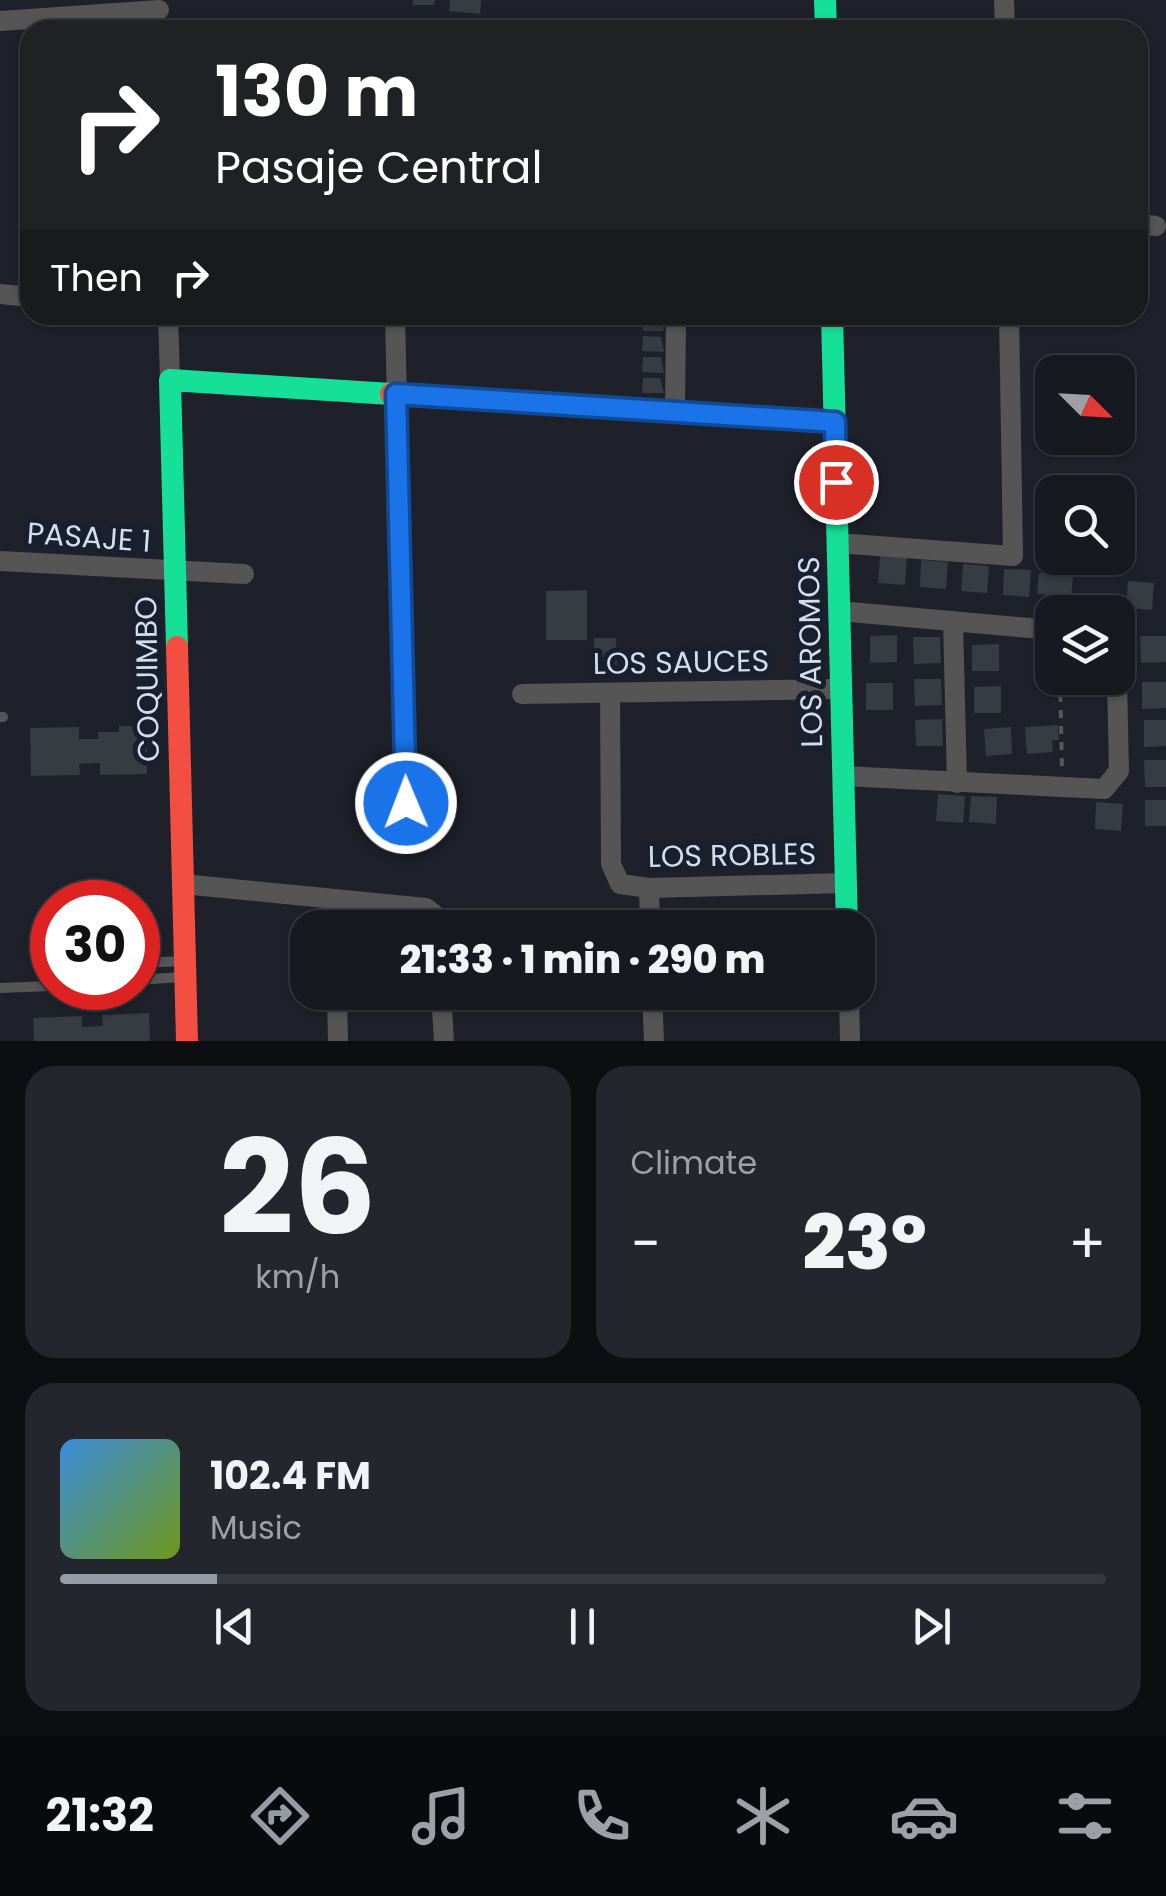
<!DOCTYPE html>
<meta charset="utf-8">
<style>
:root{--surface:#161920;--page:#23262d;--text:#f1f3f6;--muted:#9ea0a5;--line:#35383e;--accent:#969ba6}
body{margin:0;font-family:Poppins,sans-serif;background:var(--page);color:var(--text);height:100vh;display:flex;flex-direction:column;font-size:38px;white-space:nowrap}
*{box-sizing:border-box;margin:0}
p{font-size:32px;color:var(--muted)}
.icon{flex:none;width:55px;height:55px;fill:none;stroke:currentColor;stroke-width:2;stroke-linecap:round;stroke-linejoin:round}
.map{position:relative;height:1041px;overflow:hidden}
.side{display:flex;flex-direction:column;gap:25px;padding:25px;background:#0c0e12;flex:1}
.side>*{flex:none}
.guide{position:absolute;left:20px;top:20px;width:1128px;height:305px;border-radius:30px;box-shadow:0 2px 8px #0004,0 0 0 2px var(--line);background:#202124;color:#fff;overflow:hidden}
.needle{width:65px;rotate:114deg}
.buttons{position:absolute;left:1035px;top:355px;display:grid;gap:20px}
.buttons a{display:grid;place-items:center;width:100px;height:100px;border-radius:20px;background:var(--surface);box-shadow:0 2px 8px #0004,0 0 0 2px var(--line);font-size:50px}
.speed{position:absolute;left:30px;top:880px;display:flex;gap:20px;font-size:50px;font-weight:700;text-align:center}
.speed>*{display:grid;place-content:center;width:130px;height:130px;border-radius:50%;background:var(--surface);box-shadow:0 2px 8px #0004,0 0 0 2px var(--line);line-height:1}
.speed .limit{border:15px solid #d22;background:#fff;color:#111}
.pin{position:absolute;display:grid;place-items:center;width:85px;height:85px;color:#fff;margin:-42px;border:5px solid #fff;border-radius:50%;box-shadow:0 2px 10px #0007}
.me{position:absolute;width:110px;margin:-55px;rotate:359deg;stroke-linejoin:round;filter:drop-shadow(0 0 8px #0008)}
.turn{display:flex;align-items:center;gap:35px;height:210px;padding:0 30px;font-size:45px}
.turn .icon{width:130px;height:130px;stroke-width:2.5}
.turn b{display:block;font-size:70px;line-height:85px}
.then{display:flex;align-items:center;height:95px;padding:0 30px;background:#0003;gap:20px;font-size:38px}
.big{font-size:75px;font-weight:800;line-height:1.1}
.side .tile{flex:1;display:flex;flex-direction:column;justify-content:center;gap:15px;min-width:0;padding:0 35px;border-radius:30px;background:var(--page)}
.side .dial{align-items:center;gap:0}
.dial b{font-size:130px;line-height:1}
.song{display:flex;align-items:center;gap:30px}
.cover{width:120px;height:120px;border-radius:15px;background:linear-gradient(135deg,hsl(210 70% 55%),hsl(80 70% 35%))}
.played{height:10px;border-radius:5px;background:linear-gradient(90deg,var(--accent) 15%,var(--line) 15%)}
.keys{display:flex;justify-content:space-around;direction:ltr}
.heat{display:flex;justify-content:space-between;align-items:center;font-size:55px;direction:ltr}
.side .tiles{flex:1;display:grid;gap:25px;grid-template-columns:1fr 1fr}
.tile:last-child{grid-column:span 2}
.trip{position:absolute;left:290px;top:910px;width:585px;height:100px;border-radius:30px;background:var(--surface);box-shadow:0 2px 8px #0004,0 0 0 2px var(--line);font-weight:800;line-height:100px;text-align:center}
.dock{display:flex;height:160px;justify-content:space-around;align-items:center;background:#090a0d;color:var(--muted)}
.dock .icon{width:70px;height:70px}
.dock .on{color:var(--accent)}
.dock b{font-size:45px;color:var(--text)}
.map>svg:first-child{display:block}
.green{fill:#2d3f6b}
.building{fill:#373b42}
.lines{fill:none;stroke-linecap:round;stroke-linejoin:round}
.path{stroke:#565758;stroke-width:4;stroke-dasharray:8 8;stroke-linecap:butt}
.lane{stroke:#555;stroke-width:10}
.street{stroke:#555;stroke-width:20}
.fast{stroke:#16e098;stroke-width:22}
.jam{stroke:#f24e42;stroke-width:22}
.route-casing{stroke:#114b97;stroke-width:25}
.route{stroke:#1a73e8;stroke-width:18}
.labels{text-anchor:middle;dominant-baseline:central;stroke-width:10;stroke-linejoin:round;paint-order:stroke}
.street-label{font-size:30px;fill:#d7dde8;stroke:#181f30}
</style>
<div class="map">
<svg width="1166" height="1041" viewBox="0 0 1166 1041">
<rect width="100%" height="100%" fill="#1e212a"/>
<g class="green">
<polygon points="342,909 418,916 425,927 342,927"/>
<polygon points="343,993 429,993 430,1007 343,1008"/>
</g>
<g class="building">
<polygon points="413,0 435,0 434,5 413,5"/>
<polygon points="450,0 481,0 480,14 449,11"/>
<polygon points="643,315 661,316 664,331 643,331"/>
<polygon points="643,336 661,337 664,352 642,351"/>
<polygon points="643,357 661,357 664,373 642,372"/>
<polygon points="643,378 660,378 664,393 642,393"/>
<polygon points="880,556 907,558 905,585 878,583"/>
<polygon points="921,560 948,562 946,589 920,587"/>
<polygon points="963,564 989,566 987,593 961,591"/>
<polygon points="1004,569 1031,570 1029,597 1003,595"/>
<polygon points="1039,573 1073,575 1071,602 1045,600 1045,594 1037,594"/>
<polygon points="1128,581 1154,583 1152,610 1126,608"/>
<polygon points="587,590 587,640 546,640 546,591"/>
<polygon points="897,635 897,662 870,663 870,636"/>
<polygon points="1140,636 1166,636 1166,662 1141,663"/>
<polygon points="913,637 940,637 941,663 914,664"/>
<polygon points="594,638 616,638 617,674 594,674"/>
<polygon points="999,644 999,671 972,671 972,645"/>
<polygon points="914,679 941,679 942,705 915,706"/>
<polygon points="1142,682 1166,682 1166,708 1142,709"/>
<rect x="866" y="683" width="27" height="27"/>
<polygon points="1001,686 1001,713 974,713 974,687"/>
<polygon points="942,719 943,746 916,746 915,720"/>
<polygon points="1144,720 1166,720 1166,746 1144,747"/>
<polygon points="1058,725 1059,740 1052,740 1053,752 1027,754 1025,727"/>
<polygon points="119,726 138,726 138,732 147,731 147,774 100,775 100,763 79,764 80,775 31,776 30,728 79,727 79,739 98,739 98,732 119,732"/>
<polygon points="1011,727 1012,754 986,756 984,729"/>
<polygon points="1144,760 1166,760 1166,787 1145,787"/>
<polygon points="938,794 965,796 963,823 936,821"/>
<polygon points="971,796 997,797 996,824 969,822"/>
<rect x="1145" y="800" width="21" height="26"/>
<polygon points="1096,802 1123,804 1121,831 1095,829"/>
<polygon points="149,1013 150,1041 34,1041 33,1018 82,1016 82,1027 103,1026 102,1015"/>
</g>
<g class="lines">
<polyline class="path" points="1060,678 1062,768"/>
<g class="lane">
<polyline points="0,717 3,717"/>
<polyline points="138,963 184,961"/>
<polyline points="138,980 181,977"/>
<polyline points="0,988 52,986"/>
</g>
<g class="street">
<polyline points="1004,0 1005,30"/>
<polyline points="0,21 159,10"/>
<polyline points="1138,224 1156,226"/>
<polyline points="0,294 30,297"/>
<polyline points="168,315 170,380"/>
<polyline points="395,315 406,803"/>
<polyline points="675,412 676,315"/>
<polyline points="837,543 1013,556 1009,315"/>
<polyline points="0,561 244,574"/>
<polyline points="839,611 1052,630"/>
<polyline points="953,621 957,783"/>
<polyline points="610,693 611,864 620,884 649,888 846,883"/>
<polyline points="522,694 841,689"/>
<polyline points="843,776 1104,789 1119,771 1117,678"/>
<polyline points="183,884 426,908 434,914 438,928"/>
<polyline points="649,888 650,928"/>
<polyline points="335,899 336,928"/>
<polyline points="337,992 338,1041"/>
<polyline points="441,992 444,1041"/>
<polyline points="652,992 654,1041"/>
<polyline points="849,992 850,1041"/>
</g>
<g class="fast">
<polyline points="825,0 826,30"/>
<polyline points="832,315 847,928"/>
<polyline points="177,647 170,380 391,394"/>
</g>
<g class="jam">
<polyline points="391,394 835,422"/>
<polyline points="177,647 187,1041"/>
</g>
</g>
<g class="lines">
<g class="route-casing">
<polyline id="route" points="406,803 396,394 835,422 836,482"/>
</g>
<use href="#route" class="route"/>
</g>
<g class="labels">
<g class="street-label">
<text transform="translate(89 537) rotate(4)">PASAJE 1</text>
<text transform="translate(810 652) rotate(-91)">LOS AROMOS</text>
<text transform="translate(681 662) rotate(-1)">LOS SAUCES</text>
<text transform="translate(147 679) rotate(-91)">COQUIMBO</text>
<text transform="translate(732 855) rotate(-1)">LOS ROBLES</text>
</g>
</g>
</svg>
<div class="buttons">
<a><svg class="needle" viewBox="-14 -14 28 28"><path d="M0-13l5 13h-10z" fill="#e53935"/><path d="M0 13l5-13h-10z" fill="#9ea0a5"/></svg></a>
<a><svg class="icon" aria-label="search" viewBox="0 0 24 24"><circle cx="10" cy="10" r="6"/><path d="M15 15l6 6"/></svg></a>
<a><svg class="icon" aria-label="layers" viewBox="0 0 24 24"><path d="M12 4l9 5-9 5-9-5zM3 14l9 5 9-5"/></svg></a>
</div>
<div class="speed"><div class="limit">30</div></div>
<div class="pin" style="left:836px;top:482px;background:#d93025"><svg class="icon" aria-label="arrive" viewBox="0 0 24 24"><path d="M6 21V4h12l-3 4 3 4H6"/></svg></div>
<svg class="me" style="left:406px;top:803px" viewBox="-20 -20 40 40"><circle r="17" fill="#1a73e8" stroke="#fff" stroke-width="3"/><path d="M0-11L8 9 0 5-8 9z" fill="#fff"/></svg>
<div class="trip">21:33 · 1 min · 290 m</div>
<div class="guide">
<div class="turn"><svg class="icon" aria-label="right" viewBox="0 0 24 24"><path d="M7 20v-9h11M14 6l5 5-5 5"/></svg><div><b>130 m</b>Pasaje Central</div></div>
<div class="then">Then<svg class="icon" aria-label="right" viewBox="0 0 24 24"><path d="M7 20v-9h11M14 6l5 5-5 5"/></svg></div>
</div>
</div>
<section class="side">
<div class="tiles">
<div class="tile dial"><b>26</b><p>km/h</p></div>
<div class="tile"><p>Climate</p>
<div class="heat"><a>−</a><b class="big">23°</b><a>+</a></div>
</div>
<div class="tile">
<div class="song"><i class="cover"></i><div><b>102.4 FM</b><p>Music</p></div></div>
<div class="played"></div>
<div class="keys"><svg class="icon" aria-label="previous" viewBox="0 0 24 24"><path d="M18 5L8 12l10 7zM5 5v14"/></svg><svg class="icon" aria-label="pause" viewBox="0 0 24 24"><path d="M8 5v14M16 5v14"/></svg><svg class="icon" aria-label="next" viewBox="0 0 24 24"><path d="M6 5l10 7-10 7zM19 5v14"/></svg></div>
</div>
</div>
</section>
<nav class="dock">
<b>21:32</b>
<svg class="icon on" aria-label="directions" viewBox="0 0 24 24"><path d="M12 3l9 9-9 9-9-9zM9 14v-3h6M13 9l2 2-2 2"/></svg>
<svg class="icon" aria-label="music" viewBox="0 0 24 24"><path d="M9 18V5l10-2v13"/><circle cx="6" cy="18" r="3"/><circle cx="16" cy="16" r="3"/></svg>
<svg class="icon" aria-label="phone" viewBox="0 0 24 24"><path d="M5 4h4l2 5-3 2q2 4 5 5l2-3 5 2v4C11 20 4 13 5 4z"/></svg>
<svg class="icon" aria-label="climate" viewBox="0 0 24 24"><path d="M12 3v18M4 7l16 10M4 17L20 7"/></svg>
<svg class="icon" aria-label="car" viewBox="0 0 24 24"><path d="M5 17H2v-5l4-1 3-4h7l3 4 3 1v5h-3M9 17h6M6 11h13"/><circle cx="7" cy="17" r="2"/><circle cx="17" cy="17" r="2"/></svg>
<svg class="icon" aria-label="filters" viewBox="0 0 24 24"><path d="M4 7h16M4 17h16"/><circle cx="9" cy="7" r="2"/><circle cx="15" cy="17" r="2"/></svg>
</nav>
